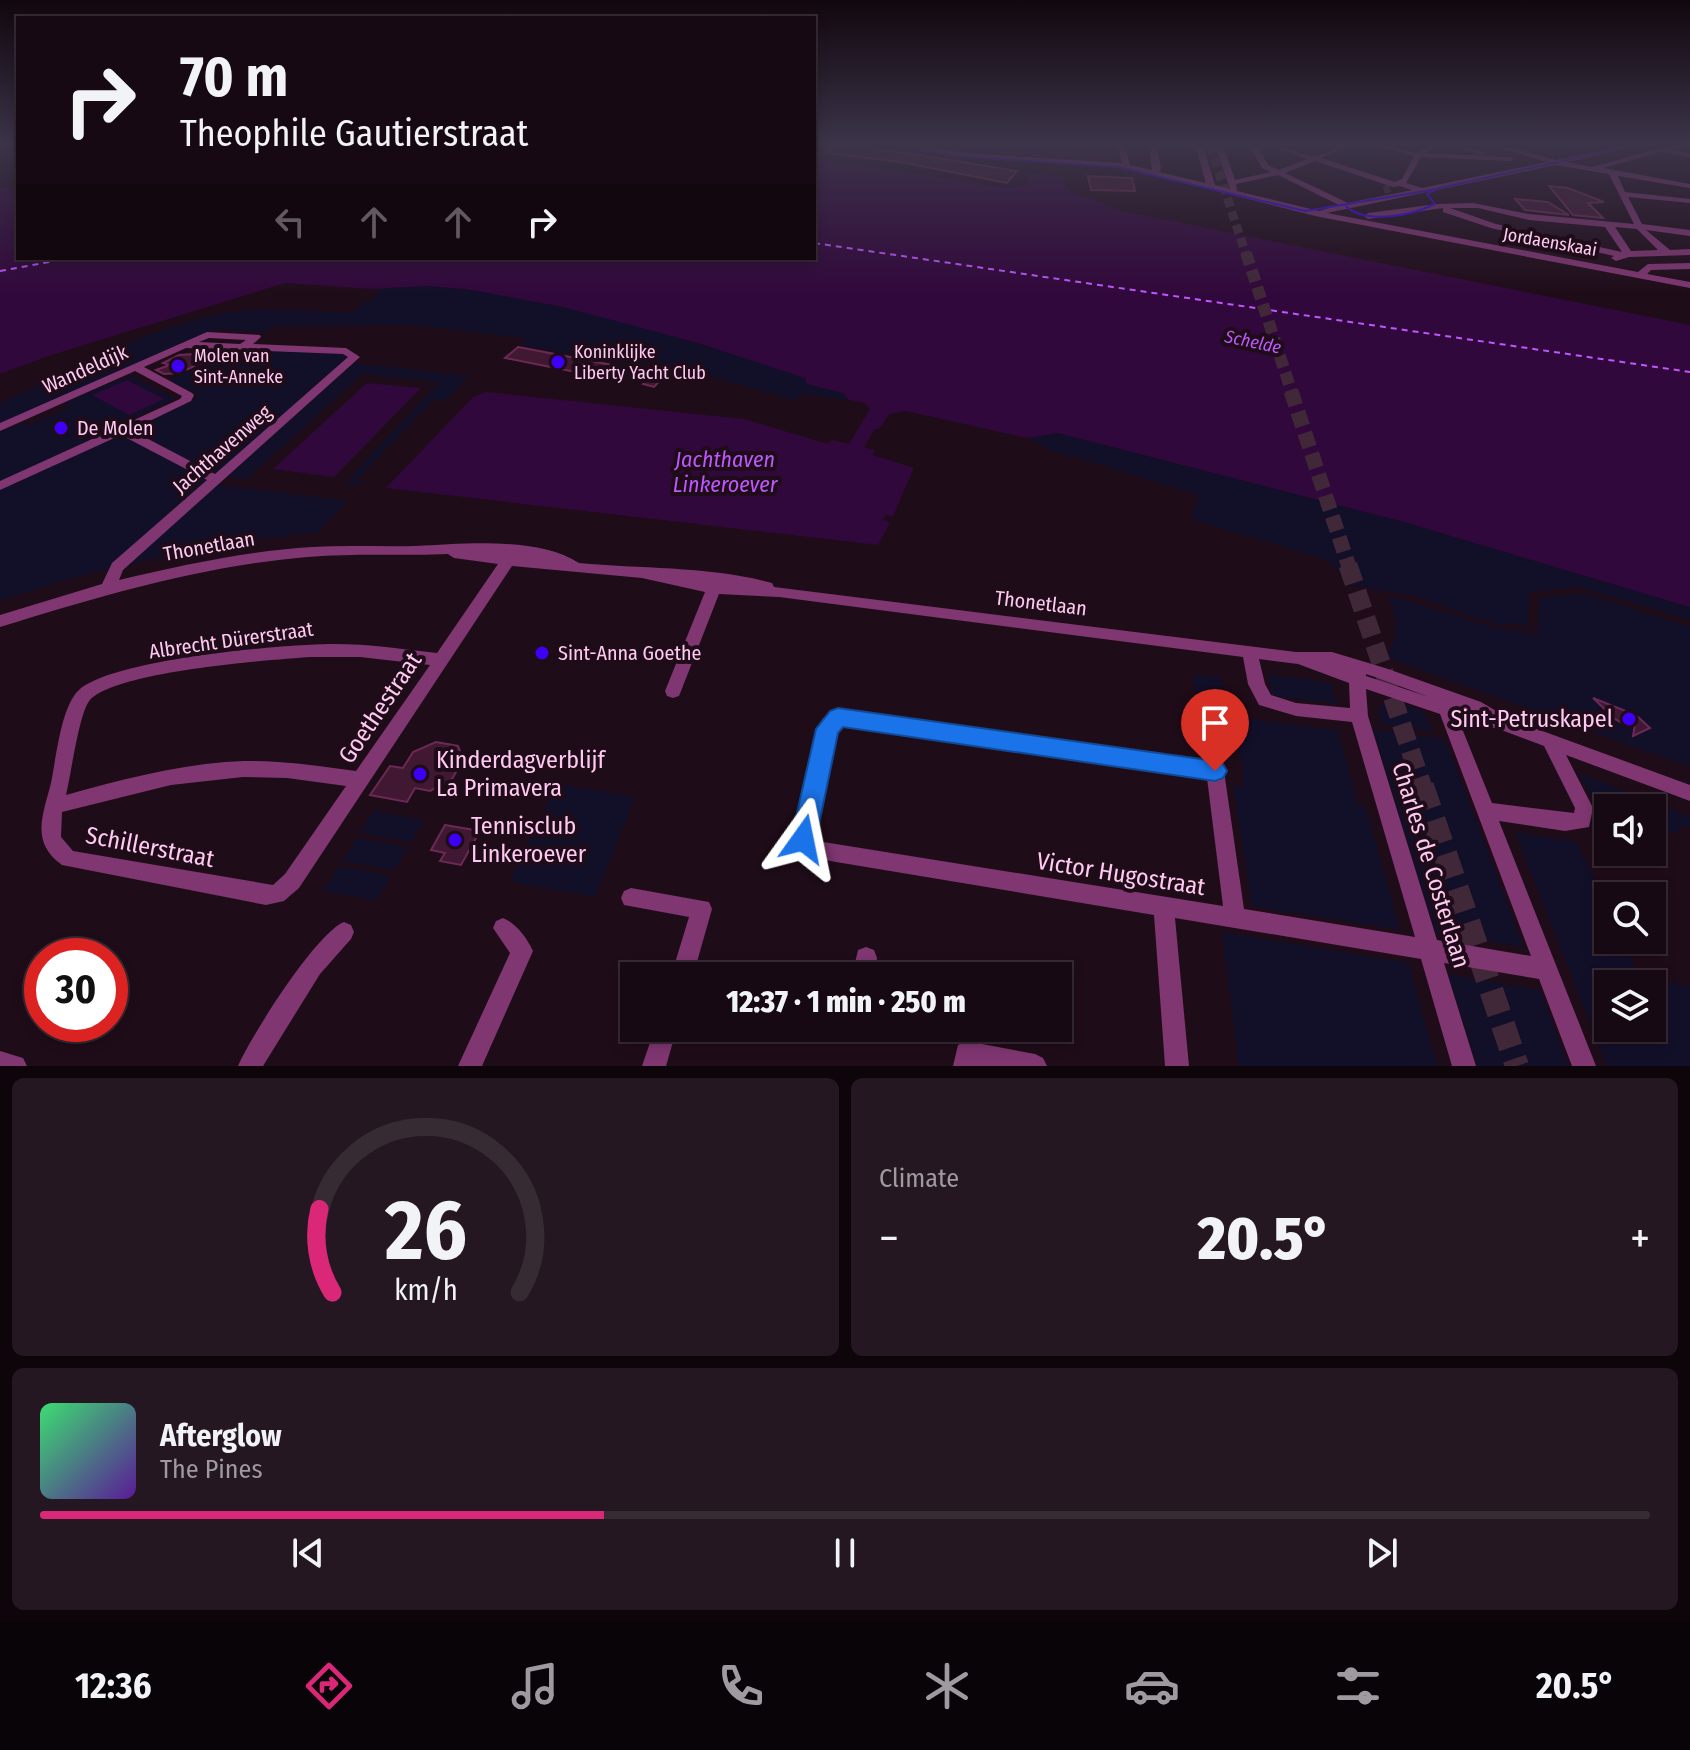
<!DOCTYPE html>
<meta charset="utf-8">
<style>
:root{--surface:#170913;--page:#241721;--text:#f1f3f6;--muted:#9e9aa0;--line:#362a33;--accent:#db2777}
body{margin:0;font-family:"Fira Sans Condensed",sans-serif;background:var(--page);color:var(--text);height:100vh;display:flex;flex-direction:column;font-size:30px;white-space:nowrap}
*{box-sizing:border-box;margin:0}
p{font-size:26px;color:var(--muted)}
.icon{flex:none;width:44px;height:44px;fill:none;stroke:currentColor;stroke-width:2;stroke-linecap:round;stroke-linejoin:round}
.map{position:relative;height:1066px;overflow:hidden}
.panel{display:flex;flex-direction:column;gap:12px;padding:12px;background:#0d050a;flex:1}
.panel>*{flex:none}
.hud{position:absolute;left:16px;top:16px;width:800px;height:244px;border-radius:0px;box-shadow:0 4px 12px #0003,0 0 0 2px var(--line);background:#170913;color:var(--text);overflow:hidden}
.buttons{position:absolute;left:1594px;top:794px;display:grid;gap:16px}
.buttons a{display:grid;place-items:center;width:72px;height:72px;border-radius:0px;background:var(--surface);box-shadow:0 4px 12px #0003,0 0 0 2px var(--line);font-size:40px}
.speed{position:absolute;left:24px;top:938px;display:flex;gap:16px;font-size:40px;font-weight:700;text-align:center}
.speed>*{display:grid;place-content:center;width:104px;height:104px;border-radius:50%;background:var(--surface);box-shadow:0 4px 12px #0003,0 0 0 2px var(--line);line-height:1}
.speed .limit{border:12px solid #d22;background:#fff;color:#111}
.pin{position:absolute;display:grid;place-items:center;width:68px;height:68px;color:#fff;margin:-82px -34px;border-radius:50% 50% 50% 0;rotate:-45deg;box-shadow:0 0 8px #0007}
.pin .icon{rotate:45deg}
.me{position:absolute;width:88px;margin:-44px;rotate:12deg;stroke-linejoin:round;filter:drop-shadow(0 0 6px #0008)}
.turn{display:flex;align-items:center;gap:28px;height:168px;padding:0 32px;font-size:36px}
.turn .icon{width:104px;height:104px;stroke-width:2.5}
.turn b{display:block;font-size:56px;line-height:68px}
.lanes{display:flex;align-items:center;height:76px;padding:0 32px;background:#0003;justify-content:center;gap:40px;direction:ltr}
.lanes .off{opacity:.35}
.big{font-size:60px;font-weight:800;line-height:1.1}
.panel .widget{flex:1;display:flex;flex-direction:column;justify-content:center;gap:12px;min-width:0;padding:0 28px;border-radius:12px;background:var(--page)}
.panel .dial{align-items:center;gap:0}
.dial svg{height:208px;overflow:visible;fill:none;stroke:var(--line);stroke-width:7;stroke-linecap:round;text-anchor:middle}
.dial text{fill:var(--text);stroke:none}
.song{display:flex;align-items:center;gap:24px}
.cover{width:96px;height:96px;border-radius:12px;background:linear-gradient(135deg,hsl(140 70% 55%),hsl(270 70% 35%))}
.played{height:8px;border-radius:4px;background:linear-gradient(90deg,var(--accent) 35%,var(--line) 35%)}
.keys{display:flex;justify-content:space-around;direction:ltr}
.heat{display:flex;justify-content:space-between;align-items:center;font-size:44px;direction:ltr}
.panel .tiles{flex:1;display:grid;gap:12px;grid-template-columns:1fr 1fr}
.widget:last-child{grid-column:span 2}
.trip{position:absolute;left:620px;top:962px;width:452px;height:80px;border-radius:0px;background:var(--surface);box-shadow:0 4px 12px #0003,0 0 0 2px var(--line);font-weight:800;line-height:80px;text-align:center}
.menu{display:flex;height:128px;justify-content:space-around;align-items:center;background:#090408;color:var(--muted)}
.menu .icon{width:56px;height:56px}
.menu .current{color:var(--accent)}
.menu b{font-size:36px;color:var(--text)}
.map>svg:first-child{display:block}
.green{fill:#120f29;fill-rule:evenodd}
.water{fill:#31083b}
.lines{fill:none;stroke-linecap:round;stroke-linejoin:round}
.ferry{stroke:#bf57ff;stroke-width:2;stroke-dasharray:6 5;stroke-linecap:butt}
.building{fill:#401832;stroke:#6c2955;stroke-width:2}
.minor-tunnel{stroke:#412839;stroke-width:8;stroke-dasharray:8 4;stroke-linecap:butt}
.major-tunnel-far4{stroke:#412839;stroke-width:9;stroke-dasharray:9 5;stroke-linecap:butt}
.major-tunnel-far3{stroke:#412839;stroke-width:12;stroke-dasharray:12 6;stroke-linecap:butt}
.major-tunnel-far2{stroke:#412839;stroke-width:15;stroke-dasharray:15 7;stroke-linecap:butt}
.major-tunnel-far1{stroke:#412839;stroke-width:19;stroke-dasharray:19 9;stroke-linecap:butt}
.major-tunnel{stroke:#412839;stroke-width:24;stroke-dasharray:24 12;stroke-linecap:butt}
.minor{fill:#7f3671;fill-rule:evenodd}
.tram{stroke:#3e00f4;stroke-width:2}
.route{fill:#1a73e8;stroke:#114b97;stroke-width:2}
.poi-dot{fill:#3e00f4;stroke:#1f0c19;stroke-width:3}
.labels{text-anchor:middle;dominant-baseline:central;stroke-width:8;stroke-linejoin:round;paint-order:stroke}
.far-street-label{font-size:18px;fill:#ffc9f1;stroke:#1f0c19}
.far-water-label{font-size:18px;font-style:italic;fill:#bf57ff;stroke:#1f0c19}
.far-poi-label{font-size:18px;fill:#ffc9f1;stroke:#1f0c19;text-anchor:start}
.street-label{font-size:20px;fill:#ffc9f1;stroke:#1f0c19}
.poi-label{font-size:20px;fill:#ffc9f1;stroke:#1f0c19;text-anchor:start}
.water-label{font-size:22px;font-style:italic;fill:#bf57ff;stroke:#1f0c19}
.near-street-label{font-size:24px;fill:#ffc9f1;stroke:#1f0c19}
.near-poi-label{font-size:24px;fill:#ffc9f1;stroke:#1f0c19;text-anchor:start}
</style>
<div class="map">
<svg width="1690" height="1066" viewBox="0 0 1690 1066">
<rect width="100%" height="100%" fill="#1f0c19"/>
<g class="green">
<path d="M 427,286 C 557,296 683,338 806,378 L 815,386 C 828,386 841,389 849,400 L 803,394 L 793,400 L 690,370 L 680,379 L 670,376 L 676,367 L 649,362 L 643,368 L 521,345 L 527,338 L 409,325 L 274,326 L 267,332 L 217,330 L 206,334 L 0,425 L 0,403 C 73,370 147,327 226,313 C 269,305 311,312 354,312 L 363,302 L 371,302 L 380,289 Z"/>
<polygon points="234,349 344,353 349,356 226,476 354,363 469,376 445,401 433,400 357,480 365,481 362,484 346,482 439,382 362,374 247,479 226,477 218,485 347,501 318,532 211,546 160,557 76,577 0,600 0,489 194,400 197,394 169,380"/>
<polygon points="130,375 175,399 0,482 0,432 23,422 30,425 70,407 64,403"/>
<polygon points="1058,433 1404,522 1690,607 1690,620 1578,587 1529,592 1528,627 1515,623 1502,626 1407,594 1347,585 1335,567 1326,560 1191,519 1199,495 1054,451 1027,438"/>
<path d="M 1583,594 L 1690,627 L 1690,767 L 1386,657 C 1401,635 1397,619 1388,595 L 1506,631 L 1518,630 L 1538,637 L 1539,597 Z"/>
<polygon points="1193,674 1221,678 1228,722 1198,718"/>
<polygon points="1268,674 1331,683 1337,704 1272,696"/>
<path d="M 1395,700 L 1423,711 L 1434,731 L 1381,724 C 1375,709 1379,702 1395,700 Z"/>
<polygon points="1234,717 1338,730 1358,805 1366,807 1400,930 1252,906 1233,785 1245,786"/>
<polygon points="1373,729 1445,739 1524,947 1436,933"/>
<polygon points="1579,773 1690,817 1690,827 1678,826 1683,834 1652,829 1652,808 1608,808 1608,817 1601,816"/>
<polygon points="557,784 635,797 595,897 509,881"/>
<polygon points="374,811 424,820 411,842 360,833"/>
<path d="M 1515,832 L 1577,842 L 1608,908 L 1608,940 L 1623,940 L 1640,978 L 1690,986 L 1690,1066 L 1607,1066 ZM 1608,984 L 1652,984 L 1652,1028 L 1608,1028 Z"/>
<polygon points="357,838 408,847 394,870 342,861"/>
<polygon points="339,866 391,876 377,900 323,891"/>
<polygon points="1222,932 1409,963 1437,1066 1239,1066"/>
<polygon points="1448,974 1540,990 1569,1066 1477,1066"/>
</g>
<g class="water">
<polygon points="958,145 1109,145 1113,157 1105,159 965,153 957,150"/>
<polygon points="814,158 1006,188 1026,185 1029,174 1063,176 1066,187 1072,192 1118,210 1690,325 1690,607 1404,522 1058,433 1027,438 906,411 889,414 879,429 875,429 864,447 875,450 873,455 914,468 893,516 886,515 883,520 890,522 878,545 386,488 473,397 487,392 744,419 828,444 832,440 849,444 870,409 865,403 849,400 843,393 807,384 805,378 698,343 563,307 466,289 427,286 372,289 285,283 48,356 0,374 0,187 18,190 18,258 814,258"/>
<polygon points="127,380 164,399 129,415 92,395"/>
<polygon points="367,383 421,388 334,477 273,469"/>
</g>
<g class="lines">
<g class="ferry">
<polyline points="814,243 1690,372"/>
<polyline points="0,271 71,258"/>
</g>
</g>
<g class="building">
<polygon points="834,145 914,154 1017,171 1007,183 900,162 825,153"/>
<polygon points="1088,176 1132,178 1135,191 1091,190"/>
<polygon points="1549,186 1568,188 1604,202 1588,203 1603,218 1573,215"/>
<polygon points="1515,199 1548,202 1569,215 1525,210"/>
<polygon points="518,347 612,365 600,377 505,358"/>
<polygon points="194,354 208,360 179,373 164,374 156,370 170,365 163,363 179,355"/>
<polygon points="652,367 670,370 654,387 643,384 649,377 643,376"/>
<polygon points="1593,698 1636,715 1650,728 1633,736 1635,724 1627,726 1615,719"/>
<polygon points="436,742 458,746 463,760 452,779 430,791 415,788 407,802 370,795 390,766 403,768 413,752"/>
<polygon points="445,825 480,831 461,865 440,861 445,853 431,850"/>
</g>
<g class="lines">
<polyline class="minor-tunnel" points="1384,190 1390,188"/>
<polyline class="major-tunnel-far4" points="1210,145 1246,255"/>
<polyline class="major-tunnel-far3" points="1246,253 1292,393"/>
<polyline class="major-tunnel-far2" points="1291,391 1349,567"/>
<polyline class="major-tunnel-far1" points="1348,565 1423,788"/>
<polyline class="major-tunnel" points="1422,786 1517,1066"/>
<g class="minor">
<path d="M 898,145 L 916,145 L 966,153 L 1122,163 L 1117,145 L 1125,145 L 1130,165 L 1152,170 L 1149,145 L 1157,145 L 1161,169 L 1159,172 L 1206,183 L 1195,145 L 1203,145 L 1215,185 L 1230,189 L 1215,145 L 1223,145 L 1235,180 L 1271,172 L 1262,168 L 1249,145 L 1257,145 L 1268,165 L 1279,170 L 1307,159 L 1269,145 C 1285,145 1302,156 1314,156 C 1326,156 1337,145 1352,145 L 1321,158 L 1395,182 L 1402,179 L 1414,156 L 1373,145 L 1386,145 L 1417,153 L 1430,145 L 1439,145 L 1426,153 L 1510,157 L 1514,159 L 1510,161 L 1421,157 L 1406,183 L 1422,188 L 1547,162 L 1489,145 L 1501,145 L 1556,160 L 1629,145 L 1643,145 L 1567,162 L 1592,167 L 1671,145 L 1683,145 L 1670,150 L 1690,153 L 1690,157 L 1661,152 L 1603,168 L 1690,184 L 1690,188 L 1618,176 L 1625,192 L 1690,199 L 1690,203 L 1628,197 L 1642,224 L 1690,230 L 1690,236 L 1646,230 L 1670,250 L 1690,249 L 1690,255 L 1629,257 L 1616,261 L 1611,258 L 1614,256 L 1491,228 L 1443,212 L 1443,208 L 1368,219 L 1364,216 L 1368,213 L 1437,204 L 1473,203 L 1529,214 L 1634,224 L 1609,174 L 1556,165 L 1327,213 L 1638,272 L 1648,264 L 1690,263 L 1690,269 L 1651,270 L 1647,274 L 1690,282 L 1690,288 L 1315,216 L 1127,168 L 966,157 ZM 1315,161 L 1393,187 L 1400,186 L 1412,190 L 1348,203 L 1285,173 ZM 1278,175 L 1339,205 L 1319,211 L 1237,191 L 1236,184 ZM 1450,208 L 1478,208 L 1529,220 L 1605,227 L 1622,252 L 1496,224 ZM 1615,227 L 1637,229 L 1658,250 L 1631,251 Z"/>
<polygon points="1448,145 1460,145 1487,153 1483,155"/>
<path d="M 207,332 L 260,335 L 261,337 L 253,344 L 346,348 L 360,357 L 123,570 L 119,580 C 182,565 247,551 312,547 C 347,545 382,547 416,546 C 464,544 537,536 579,563 C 642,569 711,566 772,583 L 774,587 L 1296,652 L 1332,652 L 1385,668 L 1481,702 L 1510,719 L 1690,785 L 1690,801 L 1566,755 L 1593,808 L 1589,827 L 1565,831 L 1499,821 L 1596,1066 L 1572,1066 L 1539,979 L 1444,963 L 1476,1066 L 1452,1066 L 1421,959 L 1175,918 L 1189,1066 L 1165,1066 L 1154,915 L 812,858 L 805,855 L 793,839 L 820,723 L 823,718 L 843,710 L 1215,763 L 1221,766 L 1224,771 L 1244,909 L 1415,937 L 1352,722 L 1296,716 L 1259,705 L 1248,684 L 1243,657 L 779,597 L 719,594 L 681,691 L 679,696 L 673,698 L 667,696 L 665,691 L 705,592 L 642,578 L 512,566 L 299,888 L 284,901 L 266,905 L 62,865 C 30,842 43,815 51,783 C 56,759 61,706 79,690 C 113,659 285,644 334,644 C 369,644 403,649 437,653 L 498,564 L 454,558 L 448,554 C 401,556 354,553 308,557 C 201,566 101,596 0,627 L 0,615 L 102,584 L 112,563 L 207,480 L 121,435 L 0,490 L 0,481 L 180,399 L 182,396 L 135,371 L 0,431 L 0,423 ZM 209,338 L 246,340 L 240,344 L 199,342 ZM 186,348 L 343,354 L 348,357 L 215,474 L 131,430 L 191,401 L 194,395 L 192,393 L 144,367 ZM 311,657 L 360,657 L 430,665 L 356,771 C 319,766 281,760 244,761 C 183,763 124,779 66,795 C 71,775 79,712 90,700 C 117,671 268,660 311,657 ZM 1259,659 L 1298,664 L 1349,683 L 1350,708 L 1296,703 L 1271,695 L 1265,684 ZM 1366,674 L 1375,677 L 1429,697 L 1366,676 ZM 1366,689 L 1440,714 L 1531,956 L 1437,940 L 1368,716 ZM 1459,721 L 1473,726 L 1496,728 L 1544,746 L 1575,808 L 1574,813 L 1492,803 ZM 844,724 L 1207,778 L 1223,906 L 817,841 L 813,836 L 837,727 ZM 243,777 L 287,778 L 346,786 L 285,874 L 273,885 L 73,851 L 61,837 L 62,812 L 171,785 Z"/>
<polygon points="631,888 709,902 712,909 693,976 671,976 689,917 624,905 621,898 624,891"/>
<path d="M 503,918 C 516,923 527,938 533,951 L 482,1066 L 458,1066 L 510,953 L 493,928 L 496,921 Z"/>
<path d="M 344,922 L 351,925 L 354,932 L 351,939 L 320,974 L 263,1066 L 238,1066 C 251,1036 316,933 344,922 Z"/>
<polygon points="866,947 874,950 877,958 874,976 852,976 858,950"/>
<polygon points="655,1028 677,1028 666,1066 642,1066"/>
<polygon points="966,1041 1035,1054 1043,1058 1047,1066 953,1066 958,1045"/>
<polygon points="0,1051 23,1058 27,1066 0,1066"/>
</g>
<g class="tram">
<polyline points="888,145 956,156 1117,167 1305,211 1426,191 1636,145"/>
<path d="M 1346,206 C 1365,225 1413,215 1435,204 L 1427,194 L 1435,190"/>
</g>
</g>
<linearGradient id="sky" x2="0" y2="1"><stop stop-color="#11070e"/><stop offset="0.49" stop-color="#3c3449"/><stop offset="1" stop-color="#3c3449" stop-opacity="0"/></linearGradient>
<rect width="1690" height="294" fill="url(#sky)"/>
<polygon class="route" points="838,708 1215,761 1223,764 1227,771 1223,778 1215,781 843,727 838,733 816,839 812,847 803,851 795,847 791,839 816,729 830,711"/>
<g class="poi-dot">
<circle cx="558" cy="362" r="8"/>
<circle cx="178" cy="366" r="8"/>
<circle cx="61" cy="428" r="8"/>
<circle cx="542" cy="653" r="8"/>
<circle cx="1629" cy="719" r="8"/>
<circle cx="420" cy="774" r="8"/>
<circle cx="455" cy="840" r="8"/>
</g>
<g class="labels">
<g class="far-street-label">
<text transform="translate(1550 242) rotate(10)">Jordaenskaai</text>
</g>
<g class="far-water-label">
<text transform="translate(1253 342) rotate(12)">Schelde</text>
</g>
<g class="far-poi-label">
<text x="574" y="352">Koninklijke<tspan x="574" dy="21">Liberty Yacht Club</tspan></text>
<text x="194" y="356">Molen van<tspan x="194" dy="21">Sint-Anneke</tspan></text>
</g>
<g class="street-label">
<text transform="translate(85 369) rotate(-24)">Wandeldijk</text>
<text transform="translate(222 449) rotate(-41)">Jachthavenweg</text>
<text transform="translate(209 546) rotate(-10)">Thonetlaan</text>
<text transform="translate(1041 603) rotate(7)">Thonetlaan</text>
<text transform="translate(231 640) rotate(-8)">Albrecht Dürerstraat</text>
</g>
<g class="poi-label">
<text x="77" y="428">De Molen</text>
<text x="558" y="653">Sint-Anna Goethe</text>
</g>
<g class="water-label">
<text x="725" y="459">Jachthaven<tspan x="725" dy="25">Linkeroever</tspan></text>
</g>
<g class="near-street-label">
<text transform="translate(380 708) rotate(-56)">Goethestraat</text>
<text transform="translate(150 847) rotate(11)">Schillerstraat</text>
<text transform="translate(1431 865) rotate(73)">Charles de Costerlaan</text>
<text transform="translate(1121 874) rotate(9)">Victor Hugostraat</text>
</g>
<g class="near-poi-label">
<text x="1613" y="719" text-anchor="end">Sint-Petruskapel</text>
<text x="436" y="760">Kinderdagverblijf<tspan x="436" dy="28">La Primavera</tspan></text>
<text x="471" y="826">Tennisclub<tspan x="471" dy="28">Linkeroever</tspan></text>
</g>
</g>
</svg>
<div class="buttons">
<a><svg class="icon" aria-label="sound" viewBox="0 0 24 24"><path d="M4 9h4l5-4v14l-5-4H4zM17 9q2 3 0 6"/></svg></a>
<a><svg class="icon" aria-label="search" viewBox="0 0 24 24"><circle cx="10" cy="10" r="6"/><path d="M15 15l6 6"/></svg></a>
<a><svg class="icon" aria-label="layers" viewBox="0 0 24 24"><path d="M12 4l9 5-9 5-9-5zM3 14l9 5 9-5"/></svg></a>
</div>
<div class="speed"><div class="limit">30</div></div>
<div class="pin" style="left:1215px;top:771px;background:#d93025"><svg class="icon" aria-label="arrive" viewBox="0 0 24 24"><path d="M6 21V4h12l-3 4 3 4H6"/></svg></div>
<svg class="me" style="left:803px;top:839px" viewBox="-20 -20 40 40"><path d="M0-17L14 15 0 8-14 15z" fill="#1a73e8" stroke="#fff" stroke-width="4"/></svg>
<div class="trip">12:37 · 1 min · 250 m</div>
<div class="hud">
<div class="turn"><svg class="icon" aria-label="right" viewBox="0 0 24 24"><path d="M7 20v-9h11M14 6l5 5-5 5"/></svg><div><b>70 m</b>Theophile Gautierstraat</div></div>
<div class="lanes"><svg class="icon off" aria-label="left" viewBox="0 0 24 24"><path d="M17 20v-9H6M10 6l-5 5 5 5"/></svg><svg class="icon off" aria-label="ahead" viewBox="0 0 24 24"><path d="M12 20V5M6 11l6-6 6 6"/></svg><svg class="icon off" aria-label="ahead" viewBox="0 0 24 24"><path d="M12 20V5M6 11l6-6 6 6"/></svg><svg class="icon" aria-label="right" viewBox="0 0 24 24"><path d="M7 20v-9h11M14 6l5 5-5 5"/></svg></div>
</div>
</div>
<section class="panel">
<div class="tiles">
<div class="widget dial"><svg viewBox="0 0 100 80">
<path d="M14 69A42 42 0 1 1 86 69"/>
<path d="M14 69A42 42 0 0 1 9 37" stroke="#db2777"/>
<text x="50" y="56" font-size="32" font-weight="700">26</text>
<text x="50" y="72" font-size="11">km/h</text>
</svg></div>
<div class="widget"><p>Climate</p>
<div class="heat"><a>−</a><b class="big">20.5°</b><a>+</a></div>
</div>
<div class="widget">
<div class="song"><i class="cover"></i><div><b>Afterglow</b><p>The Pines</p></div></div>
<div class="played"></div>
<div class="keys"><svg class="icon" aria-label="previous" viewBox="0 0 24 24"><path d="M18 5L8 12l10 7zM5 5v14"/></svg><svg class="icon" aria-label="pause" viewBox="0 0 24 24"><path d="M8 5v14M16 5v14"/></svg><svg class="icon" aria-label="next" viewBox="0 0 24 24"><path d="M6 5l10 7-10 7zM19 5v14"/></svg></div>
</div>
</div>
</section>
<nav class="menu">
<b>12:36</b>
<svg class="icon current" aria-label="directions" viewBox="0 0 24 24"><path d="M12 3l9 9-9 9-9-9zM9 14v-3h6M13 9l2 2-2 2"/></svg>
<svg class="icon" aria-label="music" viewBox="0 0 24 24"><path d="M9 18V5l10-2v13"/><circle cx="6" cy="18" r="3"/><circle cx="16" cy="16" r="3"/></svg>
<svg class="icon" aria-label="phone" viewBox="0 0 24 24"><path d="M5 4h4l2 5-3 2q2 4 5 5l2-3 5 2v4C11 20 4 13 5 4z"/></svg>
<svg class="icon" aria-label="climate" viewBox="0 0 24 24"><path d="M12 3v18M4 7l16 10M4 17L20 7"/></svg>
<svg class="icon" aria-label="car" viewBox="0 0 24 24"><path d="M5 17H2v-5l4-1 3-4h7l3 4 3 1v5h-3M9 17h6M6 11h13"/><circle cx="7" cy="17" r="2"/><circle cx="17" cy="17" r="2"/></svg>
<svg class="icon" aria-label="filters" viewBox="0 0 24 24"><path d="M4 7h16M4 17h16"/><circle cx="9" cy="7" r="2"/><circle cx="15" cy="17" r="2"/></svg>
<b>20.5°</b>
</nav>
